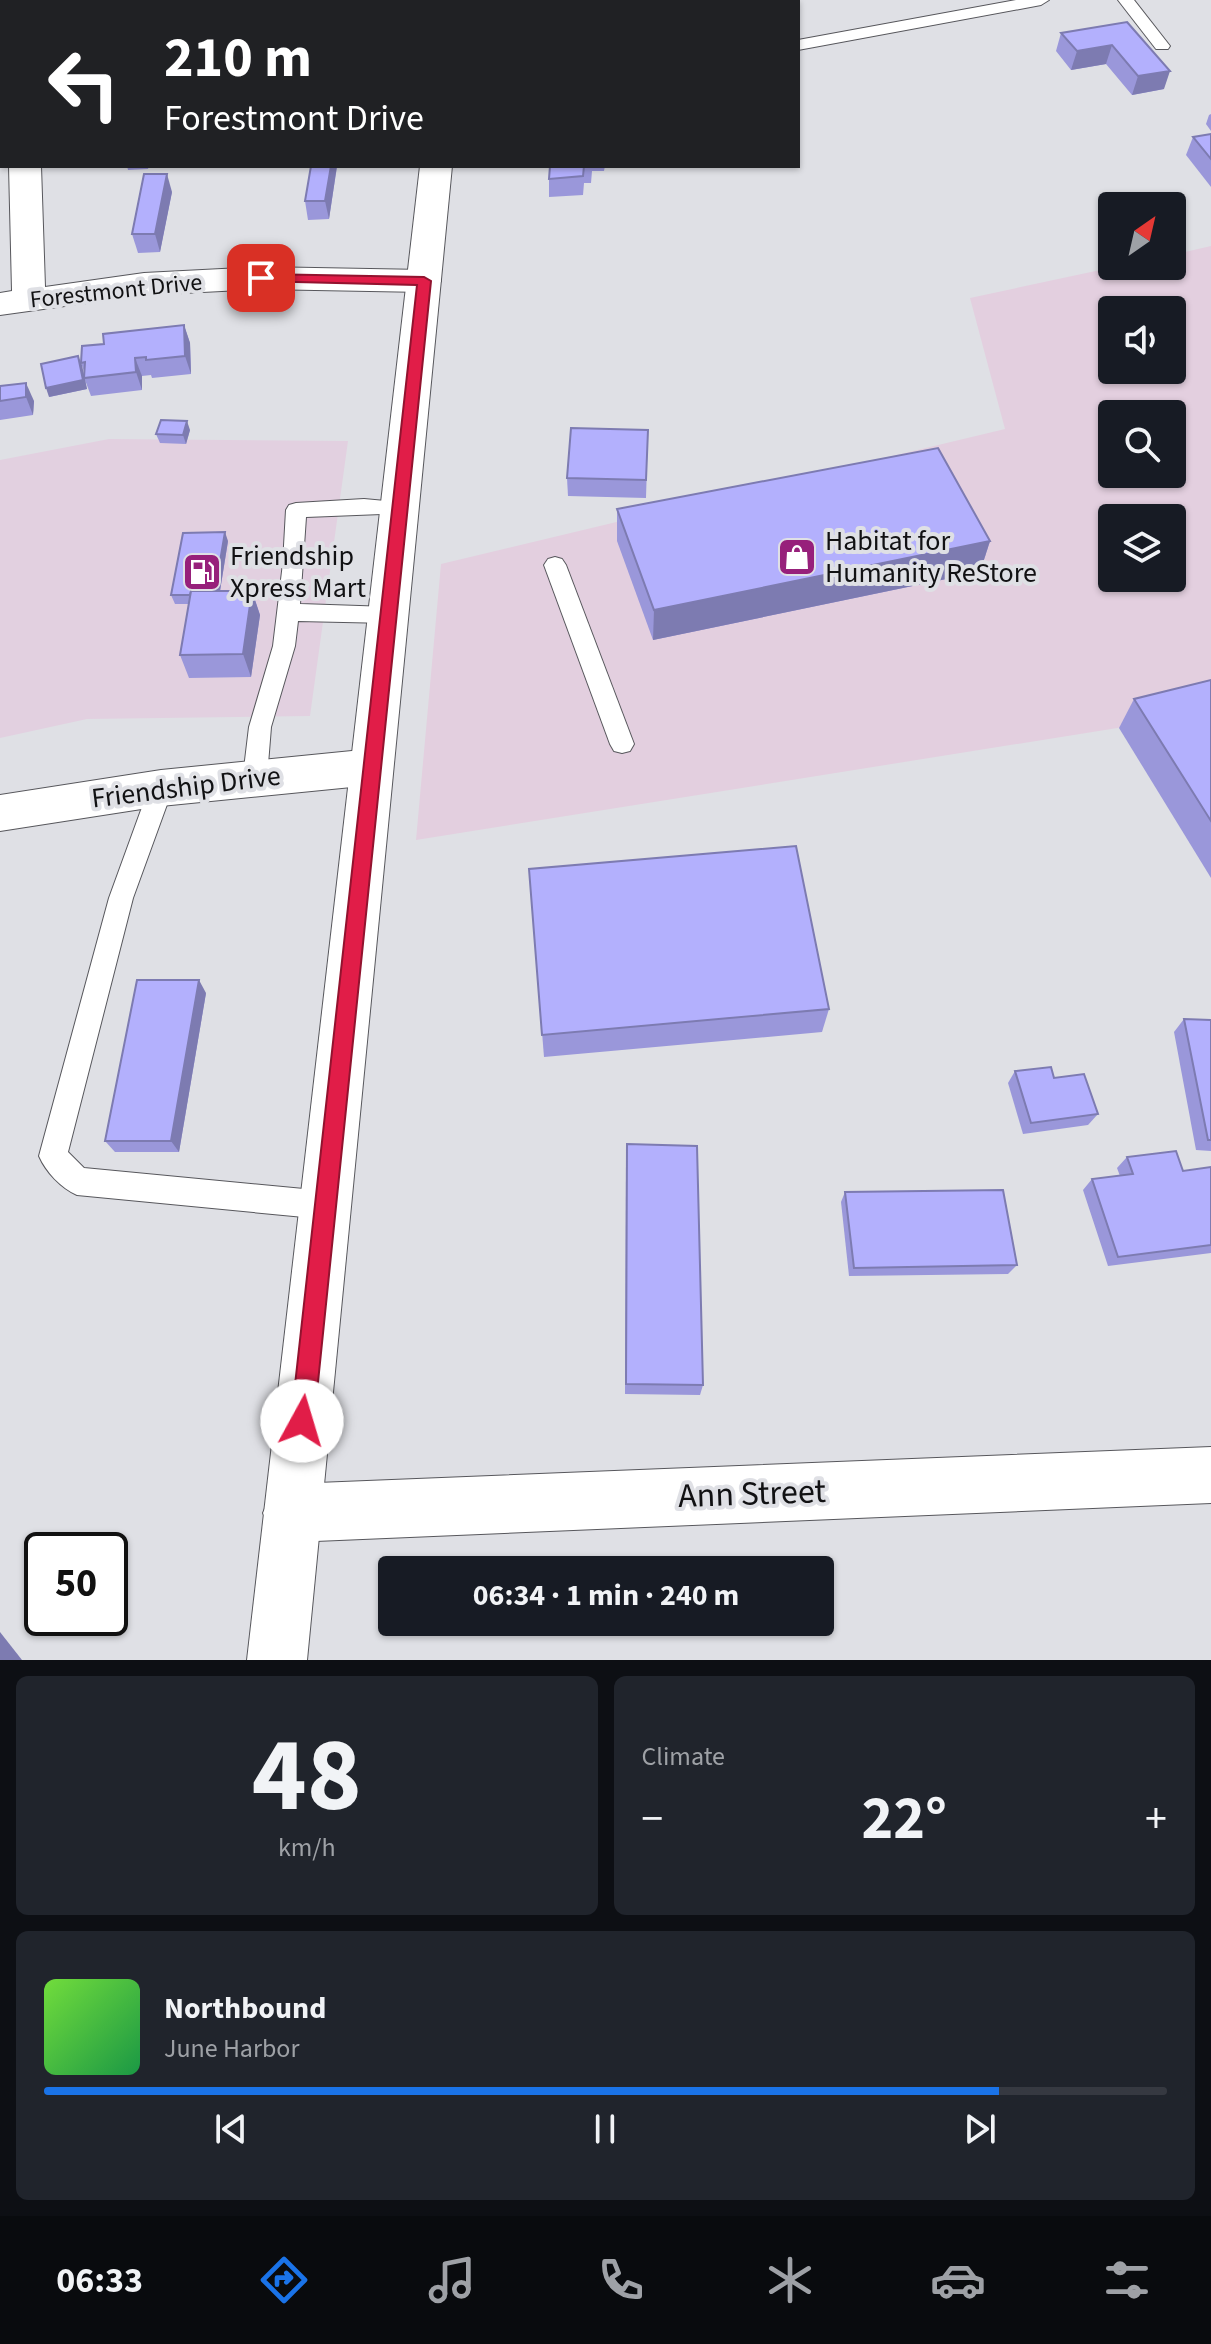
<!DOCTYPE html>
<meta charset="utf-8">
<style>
:root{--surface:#171b24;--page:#20242c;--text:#f1f3f6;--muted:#9ea1a6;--line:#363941;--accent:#1a73e8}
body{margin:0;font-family:"Source Sans 3",sans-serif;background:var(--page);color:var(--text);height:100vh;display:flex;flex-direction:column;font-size:30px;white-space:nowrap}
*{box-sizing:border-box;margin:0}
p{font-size:26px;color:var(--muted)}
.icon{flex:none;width:44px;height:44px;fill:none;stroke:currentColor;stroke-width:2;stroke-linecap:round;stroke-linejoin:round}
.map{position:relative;height:1660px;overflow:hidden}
.panel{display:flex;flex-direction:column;gap:16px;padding:16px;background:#0d0f14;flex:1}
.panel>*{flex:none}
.banner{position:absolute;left:0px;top:0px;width:800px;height:168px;box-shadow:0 2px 6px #0004;background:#202124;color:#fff;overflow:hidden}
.needle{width:52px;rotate:34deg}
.controls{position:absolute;left:1098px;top:192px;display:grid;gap:16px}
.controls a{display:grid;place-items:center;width:88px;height:88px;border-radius:8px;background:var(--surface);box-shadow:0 2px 6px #0004;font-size:40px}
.speed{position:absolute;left:24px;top:1532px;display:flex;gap:16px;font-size:40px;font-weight:700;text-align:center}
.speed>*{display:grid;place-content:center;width:104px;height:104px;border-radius:50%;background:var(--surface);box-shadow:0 2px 6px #0004;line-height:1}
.speed .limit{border:4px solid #111;border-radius:12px;background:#fff;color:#111}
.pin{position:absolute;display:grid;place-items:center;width:68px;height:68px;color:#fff;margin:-34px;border-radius:16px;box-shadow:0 4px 12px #0006}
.me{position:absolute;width:88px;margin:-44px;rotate:6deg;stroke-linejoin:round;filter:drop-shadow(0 0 6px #0008)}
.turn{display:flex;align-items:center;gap:28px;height:168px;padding:0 32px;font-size:36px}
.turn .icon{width:104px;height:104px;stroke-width:2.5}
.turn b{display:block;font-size:56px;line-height:68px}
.big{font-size:60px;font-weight:700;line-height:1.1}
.panel .widget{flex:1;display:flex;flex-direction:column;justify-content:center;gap:12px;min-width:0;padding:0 28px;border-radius:12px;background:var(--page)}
.panel .dial{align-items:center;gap:0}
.dial b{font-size:104px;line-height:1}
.song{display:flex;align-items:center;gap:24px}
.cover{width:96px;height:96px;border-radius:12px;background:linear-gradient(135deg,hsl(100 70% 55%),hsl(140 70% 35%))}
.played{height:8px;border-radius:4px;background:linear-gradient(90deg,var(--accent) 85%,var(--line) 85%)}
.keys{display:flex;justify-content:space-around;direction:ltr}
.heat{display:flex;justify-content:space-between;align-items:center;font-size:44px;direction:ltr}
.panel .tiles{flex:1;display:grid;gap:16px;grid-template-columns:1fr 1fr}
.widget:last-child{grid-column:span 2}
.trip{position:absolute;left:378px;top:1556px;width:456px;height:80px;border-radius:8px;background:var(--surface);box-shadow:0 2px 6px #0004;font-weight:700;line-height:80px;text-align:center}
.menu{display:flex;height:128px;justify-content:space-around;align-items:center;background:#090b0e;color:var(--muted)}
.menu .icon{width:56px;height:56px}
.menu .current{color:var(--accent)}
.menu b{font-size:36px;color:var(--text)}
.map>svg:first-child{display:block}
.commercial{fill:#e2d0e0}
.industrial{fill:#e3cfdf;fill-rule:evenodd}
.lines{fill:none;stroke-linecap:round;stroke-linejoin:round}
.lane-casing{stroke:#57575c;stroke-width:2}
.street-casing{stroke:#57575c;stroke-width:2}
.secondary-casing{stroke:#57575c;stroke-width:2}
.lane{fill:#fff;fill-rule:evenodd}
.street{fill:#fff;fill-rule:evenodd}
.secondary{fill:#fff;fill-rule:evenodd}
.wall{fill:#9a97da}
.shaded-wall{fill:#7d7bb1}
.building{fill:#b3b0fd;stroke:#7d7bb1;stroke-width:2}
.route{fill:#e11d48;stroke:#92132f;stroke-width:2}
.labels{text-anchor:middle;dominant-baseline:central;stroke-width:8;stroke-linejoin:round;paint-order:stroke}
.far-street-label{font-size:24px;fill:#111113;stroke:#dfe0e5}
.poi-label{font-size:28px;fill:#111113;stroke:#dfe0e5;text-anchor:start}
.street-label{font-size:28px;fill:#111113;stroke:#dfe0e5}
.near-street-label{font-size:34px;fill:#111113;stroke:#dfe0e5}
</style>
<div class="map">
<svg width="1211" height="1660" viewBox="0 0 1211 1660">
<rect width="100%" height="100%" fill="#dfe0e5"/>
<polygon class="commercial" points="109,439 348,441 310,716 87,719 0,738 0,460"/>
<path class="industrial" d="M 1211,246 L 1211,713 L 416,840 L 441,564 L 1005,429 L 970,298 L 1119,266 L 1172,266 L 1172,255 ZM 1112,310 L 1172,310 L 1172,370 L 1112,370 ZM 1112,414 L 1172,414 L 1172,474 L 1112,474 ZM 1112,518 L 1172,518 L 1172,578 L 1112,578 Z"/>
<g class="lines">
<g class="lane-casing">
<g id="lane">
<polygon points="1016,0 1049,0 1041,5 798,50 798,40"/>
<polygon points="1118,0 1134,0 1170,46 1168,49 1156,49"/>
<polygon points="364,499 407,503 410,508 407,513 306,517 300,604 389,607 397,609 400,615 397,621 389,623 298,621 295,646 271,727 267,777 263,784 255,787 247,784 243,777 249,727 273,646 283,563 286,510 289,505 296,503"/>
<polygon points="555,557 562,559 566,565 634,744 630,751 622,753 614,751 610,744 544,565 548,559"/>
<path d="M 161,778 L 169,781 L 173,788 L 133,898 L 68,1152 L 84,1168 L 325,1191 L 335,1195 L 339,1205 L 335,1215 L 325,1219 L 77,1195 C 61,1188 46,1172 39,1156 L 109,898 L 149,788 L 153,781 Z"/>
</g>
</g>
<g class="street-casing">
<g id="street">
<polygon points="48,0 76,0 77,2 49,2"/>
<polygon points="9,166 41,166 45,287 144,273 261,267 424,270 436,273 441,281 436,289 424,292 261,289 144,295 0,315 0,293 12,291"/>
<polygon points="372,749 387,755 393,767 387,779 372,785 161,806 0,831 0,795 161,770"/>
<polygon points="1211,1447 1211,1503 292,1542 272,1533 263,1513 272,1493 292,1484"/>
</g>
</g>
<g class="secondary-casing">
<g id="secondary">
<rect x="440" y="0" width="28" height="2"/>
<polygon points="420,166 452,166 307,1660 247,1660"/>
</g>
</g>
<use href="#lane" class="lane"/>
<use href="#street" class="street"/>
<use href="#secondary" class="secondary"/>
</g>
<g class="wall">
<polygon points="1127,22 1164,89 1132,95 1106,64 1071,70 1056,51 1061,33"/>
<polygon points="1211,114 1211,131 1206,124 1209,115"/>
<polygon points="1211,134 1211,187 1186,155 1193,137"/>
<polygon points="127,166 149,166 148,169 128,170"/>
<polygon points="337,166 329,219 308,220 305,201"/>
<polygon points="550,166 605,166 604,171 592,171 591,183 584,183 583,195 549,197 549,179"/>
<polygon points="172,192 160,252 138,253 132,234"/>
<polygon points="184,325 190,343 191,374 152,378 151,375 142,376 142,390 91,396 85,380 87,389 49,397 78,356 84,377 84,371 81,363 104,344"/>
<polygon points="0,386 34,401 33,415 0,420"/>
<polygon points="190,430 186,444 160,443 156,434"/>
<polygon points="648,430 646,498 568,496 567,478"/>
<polygon points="617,509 990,541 980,572 653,640 617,541"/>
<polygon points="228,541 220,591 252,591 260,615 251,677 189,678 180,655 189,604 175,604 171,595"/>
<polygon points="1211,680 1211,878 1119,728 1134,699"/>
<polygon points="529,869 829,1009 822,1032 544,1057"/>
<polygon points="206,993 179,1152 115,1152 105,1141"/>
<polygon points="1184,1019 1211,1020 1211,1151 1196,1150 1174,1032"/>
<polygon points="1015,1071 1098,1114 1088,1125 1023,1134 1008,1083"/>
<polygon points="1127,1157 1183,1171 1211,1167 1211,1253 1108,1266 1083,1190 1092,1179 1120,1176 1117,1168"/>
<polygon points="626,1160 703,1385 700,1395 625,1394"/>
<polygon points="845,1192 1017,1265 1008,1274 849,1276 841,1202"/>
</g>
<g class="shaded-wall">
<polygon points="1112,45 1106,64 1071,70 1077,51"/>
<polygon points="1170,71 1164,89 1132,95 1138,76"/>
<polygon points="331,166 337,166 329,219 325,201"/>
<polygon points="167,174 172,192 160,252 155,234"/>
<polygon points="184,325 190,343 191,374 185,356"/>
<polygon points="78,356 82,365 87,389 49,397 46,388"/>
<polygon points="135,358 142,376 142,390 136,372"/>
<polygon points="26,383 34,401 33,415 26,397"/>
<polygon points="187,421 190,430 186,444 183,435"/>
<polygon points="225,532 228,541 218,603 215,595"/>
<polygon points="990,541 980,572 653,640 654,610"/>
<polygon points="252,591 260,615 251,677 243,654"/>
<polygon points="199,980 206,993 179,1152 171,1141"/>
<polygon points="0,1632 22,1660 0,1660"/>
</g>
<g class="building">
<polygon points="138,0 189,0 189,2 139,2"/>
<rect x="311" y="0" width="33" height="2"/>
<polygon points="1127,22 1170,71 1138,76 1112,45 1077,51 1061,33"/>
<polygon points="1211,134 1211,159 1193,137"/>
<polygon points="311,166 331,166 325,201 305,201"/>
<polygon points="550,166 584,166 583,176 549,179"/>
<polygon points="144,174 167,174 155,234 132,234"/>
<polygon points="184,325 185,356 146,360 146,357 135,358 136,372 84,378 85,362 81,363 82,346 104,344 103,334"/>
<polygon points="78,356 83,380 46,388 41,364"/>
<polygon points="26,383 26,397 0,401 0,386"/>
<polygon points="161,420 187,421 183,435 156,434"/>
<polygon points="571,428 648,430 646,480 567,478"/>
<polygon points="938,448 990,541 654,610 617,509"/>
<polygon points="225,532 215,591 191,591 190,595 171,595 183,533"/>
<polygon points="191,591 252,591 243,654 180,655"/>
<polygon points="1211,680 1211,821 1134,699"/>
<polygon points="796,846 829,1009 542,1035 529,869"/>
<polygon points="137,980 199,980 171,1141 105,1141"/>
<polygon points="1184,1019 1211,1020 1211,1140 1208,1140"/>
<polygon points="1051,1067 1054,1078 1084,1074 1098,1114 1031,1123 1015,1071"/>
<polygon points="627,1144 697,1146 703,1385 626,1384"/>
<polygon points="1176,1151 1183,1171 1211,1167 1211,1245 1118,1257 1092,1179 1133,1174 1127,1157"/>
<polygon points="1003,1190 1017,1265 854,1268 845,1192"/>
</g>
<polygon class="route" points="261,274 424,277 431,281 314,1421 310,1429 302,1432 294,1429 291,1421 417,285 256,281 256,275"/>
<defs>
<g id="shop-square" transform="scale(2)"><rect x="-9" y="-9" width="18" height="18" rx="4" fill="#97207b" stroke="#dfe0e5"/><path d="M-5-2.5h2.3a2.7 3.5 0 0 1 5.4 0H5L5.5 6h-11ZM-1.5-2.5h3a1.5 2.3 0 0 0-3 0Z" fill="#fff"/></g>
<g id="fuel-square" transform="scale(2)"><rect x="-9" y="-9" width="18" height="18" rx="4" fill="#97207b" stroke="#dfe0e5"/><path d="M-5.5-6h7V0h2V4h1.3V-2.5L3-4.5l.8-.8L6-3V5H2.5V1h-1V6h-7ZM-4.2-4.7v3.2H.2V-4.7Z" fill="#fff"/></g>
</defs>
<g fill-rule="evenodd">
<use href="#shop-square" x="797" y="557"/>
<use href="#fuel-square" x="202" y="572"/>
</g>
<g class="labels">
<g class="far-street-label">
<text transform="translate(116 291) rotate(-6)">Forestmont Drive</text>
</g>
<g class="poi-label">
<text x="825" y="541">Habitat for<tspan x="825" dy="32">Humanity ReStore</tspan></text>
<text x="230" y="556">Friendship<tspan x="230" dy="32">Xpress Mart</tspan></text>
</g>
<g class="street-label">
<text transform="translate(186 787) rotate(-7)">Friendship Drive</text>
</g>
<g class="near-street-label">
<text transform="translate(752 1494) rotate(-2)">Ann Street</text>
</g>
</g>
</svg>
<div class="controls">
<a><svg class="needle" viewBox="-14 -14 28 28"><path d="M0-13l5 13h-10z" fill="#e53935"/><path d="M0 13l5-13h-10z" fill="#9ea1a6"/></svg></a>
<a><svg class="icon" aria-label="sound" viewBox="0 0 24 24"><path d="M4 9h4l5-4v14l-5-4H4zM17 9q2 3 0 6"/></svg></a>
<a><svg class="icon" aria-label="search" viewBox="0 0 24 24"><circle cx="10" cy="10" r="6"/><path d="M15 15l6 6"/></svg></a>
<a><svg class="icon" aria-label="layers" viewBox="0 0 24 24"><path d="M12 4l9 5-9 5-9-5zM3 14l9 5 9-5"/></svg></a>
</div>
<div class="speed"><div class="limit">50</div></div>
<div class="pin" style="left:261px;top:278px;background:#d93025"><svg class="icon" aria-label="arrive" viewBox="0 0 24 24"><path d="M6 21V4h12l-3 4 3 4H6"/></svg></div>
<svg class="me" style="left:302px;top:1421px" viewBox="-20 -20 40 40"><circle r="19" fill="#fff"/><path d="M0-13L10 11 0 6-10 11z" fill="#e11d48"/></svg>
<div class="trip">06:34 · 1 min · 240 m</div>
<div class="banner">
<div class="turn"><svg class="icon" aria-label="left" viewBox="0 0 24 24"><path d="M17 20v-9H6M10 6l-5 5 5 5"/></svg><div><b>210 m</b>Forestmont Drive</div></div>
</div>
</div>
<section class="panel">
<div class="tiles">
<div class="widget dial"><b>48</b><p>km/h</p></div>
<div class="widget"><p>Climate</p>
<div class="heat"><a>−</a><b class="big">22°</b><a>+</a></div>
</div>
<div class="widget">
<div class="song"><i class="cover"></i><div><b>Northbound</b><p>June Harbor</p></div></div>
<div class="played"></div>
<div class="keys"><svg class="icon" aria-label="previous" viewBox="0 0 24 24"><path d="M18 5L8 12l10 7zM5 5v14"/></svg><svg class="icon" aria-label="pause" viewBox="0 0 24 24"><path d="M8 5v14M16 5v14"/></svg><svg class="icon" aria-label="next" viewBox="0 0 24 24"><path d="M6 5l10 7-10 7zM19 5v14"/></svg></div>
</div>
</div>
</section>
<nav class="menu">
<b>06:33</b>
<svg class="icon current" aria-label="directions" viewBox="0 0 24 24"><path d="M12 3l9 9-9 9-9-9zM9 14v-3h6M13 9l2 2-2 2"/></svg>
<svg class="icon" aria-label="music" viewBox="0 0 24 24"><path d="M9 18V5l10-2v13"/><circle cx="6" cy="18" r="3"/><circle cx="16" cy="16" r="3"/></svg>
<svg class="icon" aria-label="phone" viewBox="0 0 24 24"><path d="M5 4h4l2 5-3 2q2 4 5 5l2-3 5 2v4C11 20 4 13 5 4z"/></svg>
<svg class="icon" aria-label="climate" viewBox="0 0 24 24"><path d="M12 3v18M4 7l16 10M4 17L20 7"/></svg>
<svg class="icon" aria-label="car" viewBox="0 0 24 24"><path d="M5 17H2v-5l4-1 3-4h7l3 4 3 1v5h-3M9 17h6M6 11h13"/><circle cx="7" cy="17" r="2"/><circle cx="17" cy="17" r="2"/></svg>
<svg class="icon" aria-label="filters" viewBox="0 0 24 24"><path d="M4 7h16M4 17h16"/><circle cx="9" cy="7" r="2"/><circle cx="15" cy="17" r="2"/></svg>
</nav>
